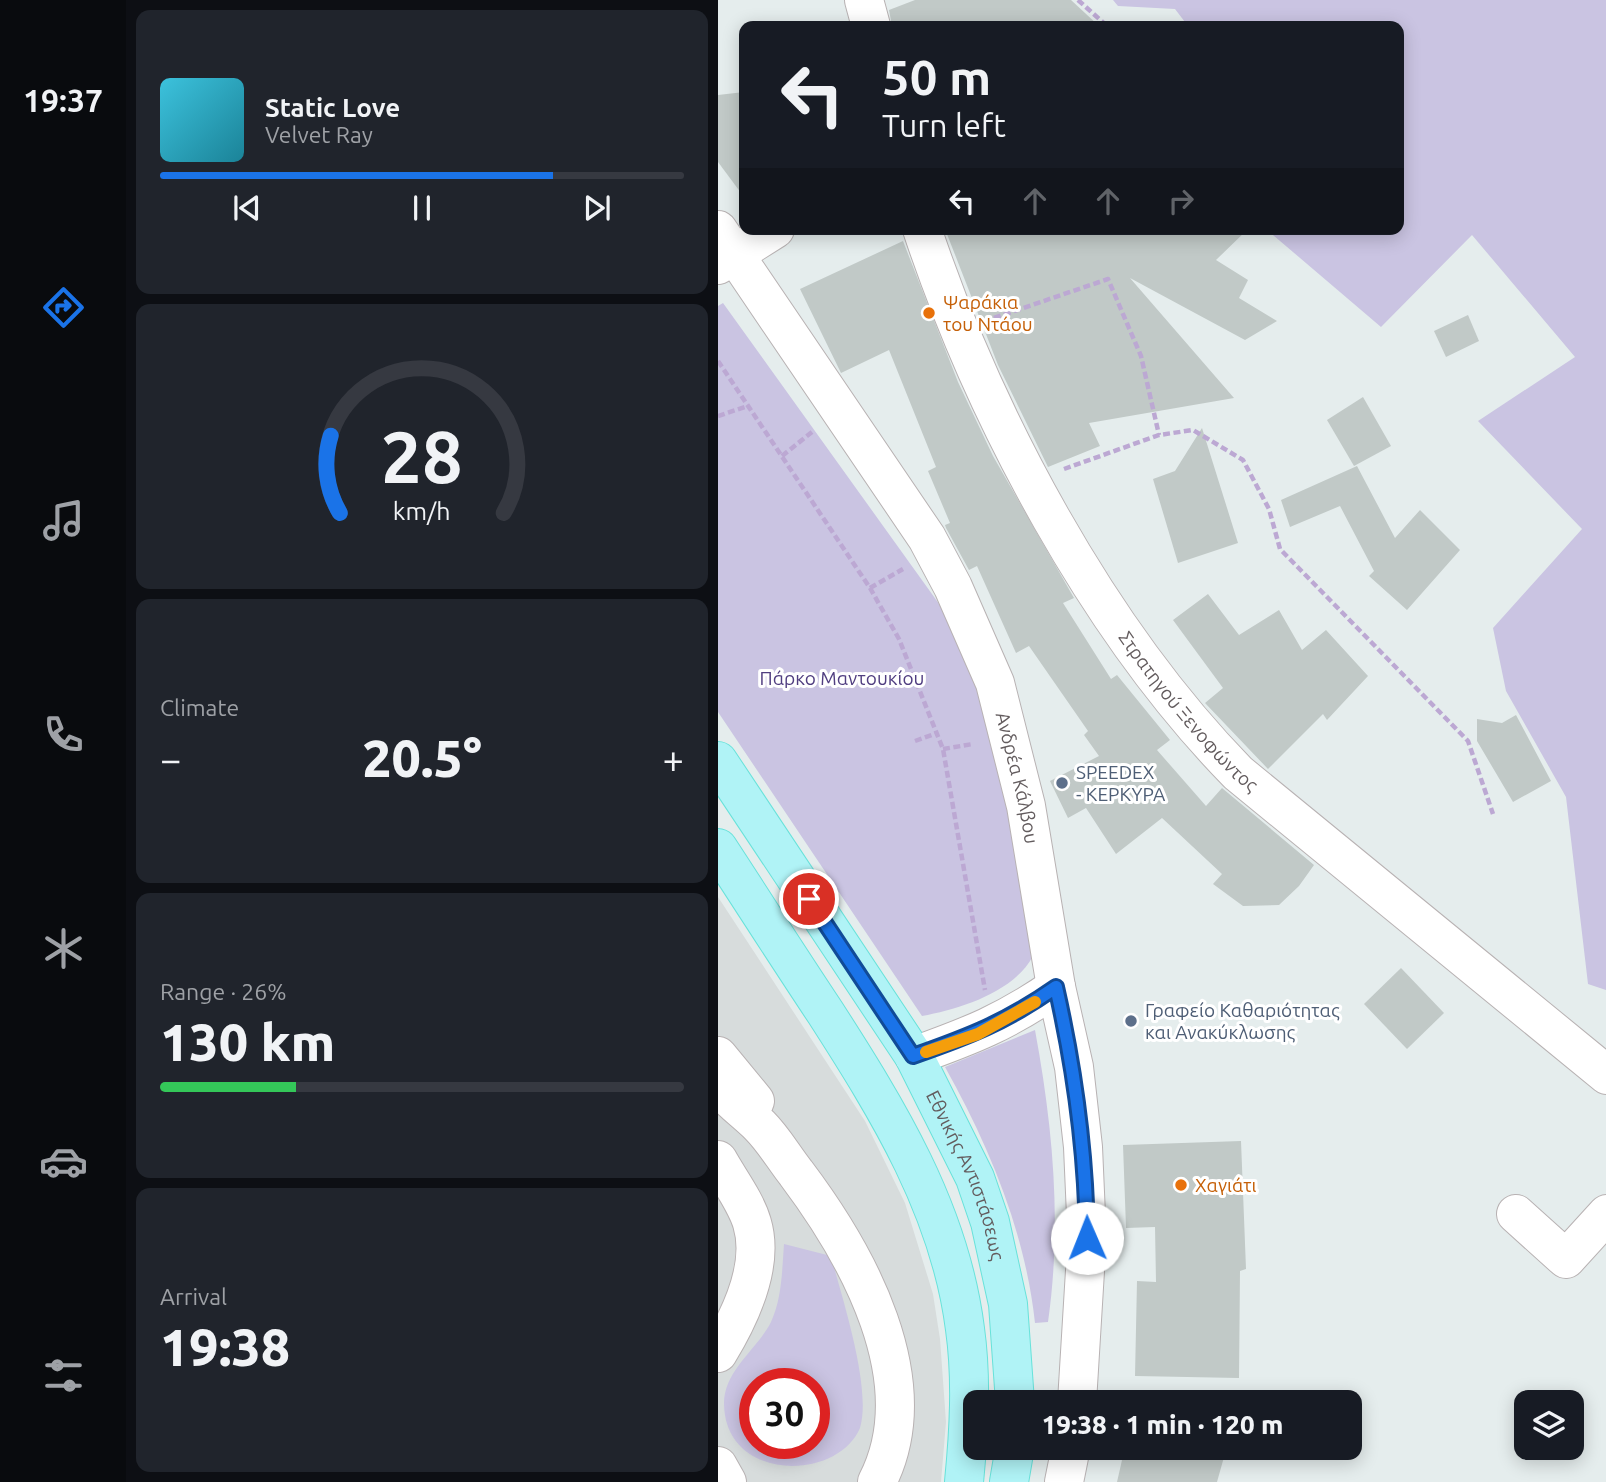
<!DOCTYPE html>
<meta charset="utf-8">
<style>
:root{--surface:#171b24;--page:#20242c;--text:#f1f3f6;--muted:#9ea1a6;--line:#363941;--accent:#1a73e8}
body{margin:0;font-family:Ubuntu,sans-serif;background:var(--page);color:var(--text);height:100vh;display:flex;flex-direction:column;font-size:26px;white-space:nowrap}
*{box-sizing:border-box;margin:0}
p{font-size:23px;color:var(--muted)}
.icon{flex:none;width:38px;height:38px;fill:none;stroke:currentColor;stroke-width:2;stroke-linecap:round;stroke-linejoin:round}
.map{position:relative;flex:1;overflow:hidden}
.panel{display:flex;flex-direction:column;gap:10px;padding:10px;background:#0d0f14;width:592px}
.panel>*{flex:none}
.top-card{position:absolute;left:21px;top:21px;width:665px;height:214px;border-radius:14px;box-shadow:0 4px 18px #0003;background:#171b24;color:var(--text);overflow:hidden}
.fabs{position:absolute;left:796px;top:1390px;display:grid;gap:14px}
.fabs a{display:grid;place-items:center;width:70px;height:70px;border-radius:14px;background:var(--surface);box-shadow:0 4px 18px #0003;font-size:35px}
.speed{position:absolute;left:21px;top:1368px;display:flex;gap:14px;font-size:35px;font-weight:700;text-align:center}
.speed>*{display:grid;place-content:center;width:91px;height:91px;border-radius:50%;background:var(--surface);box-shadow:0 4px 18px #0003;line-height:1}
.speed .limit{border:10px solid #d22;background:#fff;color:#111}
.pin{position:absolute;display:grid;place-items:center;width:60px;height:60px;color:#fff;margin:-30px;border:4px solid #fff;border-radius:50%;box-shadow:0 2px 7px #0007}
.me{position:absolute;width:77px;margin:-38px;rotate:359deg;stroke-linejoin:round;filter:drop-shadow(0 0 5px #0008)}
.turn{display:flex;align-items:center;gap:24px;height:147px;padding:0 28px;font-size:32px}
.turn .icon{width:91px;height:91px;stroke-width:2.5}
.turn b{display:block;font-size:49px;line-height:60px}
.lanes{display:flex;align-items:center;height:66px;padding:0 28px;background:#0003;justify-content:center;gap:35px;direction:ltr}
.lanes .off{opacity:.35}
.big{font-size:52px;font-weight:800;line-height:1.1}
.panel .tile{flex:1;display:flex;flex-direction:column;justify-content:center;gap:10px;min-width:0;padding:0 24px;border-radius:14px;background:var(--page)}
.panel .dial{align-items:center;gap:0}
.dial svg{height:182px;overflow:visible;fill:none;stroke:var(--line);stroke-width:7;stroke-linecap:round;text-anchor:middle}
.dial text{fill:var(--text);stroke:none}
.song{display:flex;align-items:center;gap:21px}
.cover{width:84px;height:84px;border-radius:10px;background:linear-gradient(135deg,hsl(190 70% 55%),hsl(190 70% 35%))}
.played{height:7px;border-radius:4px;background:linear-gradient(90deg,var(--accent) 75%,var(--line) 75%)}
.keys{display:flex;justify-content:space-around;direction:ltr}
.heat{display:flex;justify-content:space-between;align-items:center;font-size:38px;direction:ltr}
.charge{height:10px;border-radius:5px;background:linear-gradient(90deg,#34c759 26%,var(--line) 0)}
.trip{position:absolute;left:245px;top:1390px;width:399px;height:70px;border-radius:14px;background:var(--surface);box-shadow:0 4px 18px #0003;font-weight:800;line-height:70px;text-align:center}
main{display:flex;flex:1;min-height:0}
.tabs{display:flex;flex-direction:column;width:126px;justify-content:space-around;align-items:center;background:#090b0e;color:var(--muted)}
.tabs .icon{width:49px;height:49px}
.tabs .on{color:var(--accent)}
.tabs b{font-size:32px;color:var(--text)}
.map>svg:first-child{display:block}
.industrial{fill:#d7dcdc;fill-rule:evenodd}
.green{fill:#cac4e2;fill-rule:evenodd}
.building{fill:#c1c9c7}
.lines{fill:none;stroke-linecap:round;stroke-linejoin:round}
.minor-casing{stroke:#b8b2b3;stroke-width:40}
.major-casing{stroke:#68e2da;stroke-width:40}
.path{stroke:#bca8d3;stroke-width:4.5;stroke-dasharray:7 3.5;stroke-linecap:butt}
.minor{stroke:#fff;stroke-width:38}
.major{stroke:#b0f3f6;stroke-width:38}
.route-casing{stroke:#114b97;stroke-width:18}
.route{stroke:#1a73e8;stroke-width:12}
.slow{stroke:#f59e0b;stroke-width:12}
.food-dot{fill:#e8710a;stroke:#fff;stroke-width:2.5}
.service-dot{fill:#5c6f8a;stroke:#fff;stroke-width:2.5}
.labels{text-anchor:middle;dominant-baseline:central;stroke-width:6;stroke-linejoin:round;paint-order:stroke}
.food-label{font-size:19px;fill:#c56008;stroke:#fff;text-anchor:start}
.park-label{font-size:19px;fill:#503e80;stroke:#fff}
.street-label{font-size:19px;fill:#635c5e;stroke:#fff}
.service-label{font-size:19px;fill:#4e5e75;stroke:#fff;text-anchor:start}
</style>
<main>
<nav class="tabs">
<b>19:37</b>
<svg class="icon on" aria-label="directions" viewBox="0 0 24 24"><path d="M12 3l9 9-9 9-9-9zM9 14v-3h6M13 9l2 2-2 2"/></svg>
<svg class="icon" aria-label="music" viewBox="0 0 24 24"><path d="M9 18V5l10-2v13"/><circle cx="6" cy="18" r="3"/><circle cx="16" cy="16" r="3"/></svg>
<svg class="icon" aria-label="phone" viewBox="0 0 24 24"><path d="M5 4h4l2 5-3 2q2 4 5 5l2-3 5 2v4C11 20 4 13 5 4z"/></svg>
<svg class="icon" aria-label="climate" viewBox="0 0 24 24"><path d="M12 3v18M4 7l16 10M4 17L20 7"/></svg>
<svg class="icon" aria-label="car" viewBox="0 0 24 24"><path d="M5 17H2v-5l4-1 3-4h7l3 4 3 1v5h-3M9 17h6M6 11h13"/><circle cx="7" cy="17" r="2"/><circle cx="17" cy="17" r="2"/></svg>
<svg class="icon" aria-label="filters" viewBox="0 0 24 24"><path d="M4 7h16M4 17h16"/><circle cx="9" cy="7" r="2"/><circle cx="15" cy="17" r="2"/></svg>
</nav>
<section class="panel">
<div class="tile">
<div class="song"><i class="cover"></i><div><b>Static Love</b><p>Velvet Ray</p></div></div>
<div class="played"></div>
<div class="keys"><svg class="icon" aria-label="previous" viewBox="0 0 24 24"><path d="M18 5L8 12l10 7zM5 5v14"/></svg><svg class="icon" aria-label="pause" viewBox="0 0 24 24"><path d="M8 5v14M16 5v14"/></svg><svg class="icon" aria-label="next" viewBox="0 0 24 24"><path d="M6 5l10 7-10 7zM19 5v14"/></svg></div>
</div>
<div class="tile dial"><svg viewBox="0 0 100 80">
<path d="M14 69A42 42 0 1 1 86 69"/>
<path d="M14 69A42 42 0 0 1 10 35" stroke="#1a73e8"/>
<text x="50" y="56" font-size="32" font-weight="700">28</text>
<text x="50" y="72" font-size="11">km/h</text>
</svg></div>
<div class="tile"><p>Climate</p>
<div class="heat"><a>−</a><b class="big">20.5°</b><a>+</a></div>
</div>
<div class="tile"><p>Range · 26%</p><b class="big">130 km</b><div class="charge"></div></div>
<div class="tile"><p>Arrival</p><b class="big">19:38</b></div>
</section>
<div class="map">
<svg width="889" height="1482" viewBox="0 0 889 1482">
<rect width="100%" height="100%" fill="#e5eded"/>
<path class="industrial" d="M 0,897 L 147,1121 L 187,1203 L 215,1294 L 222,1339 L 228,1422 L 223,1482 L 0,1482 ZM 37,1384 L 96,1384 L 96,1444 L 37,1444 Z"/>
<g class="green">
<polygon points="395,0 888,0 888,990 870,984 848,797 788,691 775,628 864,529 760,421 857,357 754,235 663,327 548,229 681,229 681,26 470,26 457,9 400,6"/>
<path d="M 5,303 L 224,608 C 285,713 297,838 315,956 C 296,992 242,1009 204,1016 L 0,712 L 0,306 Z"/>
<path d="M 317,1030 C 335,1128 344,1223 330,1322 L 317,1323 C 307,1231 271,1146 227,1067 Z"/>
<path d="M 66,1244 L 113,1256 C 124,1298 154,1388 142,1428 C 119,1482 7,1482 6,1404 C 6,1370 39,1350 53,1322 C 64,1298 64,1271 66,1244 ZM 37,1384 L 96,1384 L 96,1444 L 37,1444 Z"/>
</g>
<g class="building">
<polygon points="197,0 353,0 381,26 174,26 171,10"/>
<polygon points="26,92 26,197 0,162 0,95"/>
<polygon points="227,229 530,229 498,260 530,280 521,298 559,321 527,340 412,278 516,398 371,423 382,446 330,467 280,365"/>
<polygon points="185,241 240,382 275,456 356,598 345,603 393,679 399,675 452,740 439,750 488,806 504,788 596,865 581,886 561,905 525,906 495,884 504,874 444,818 398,854 368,808 350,818 332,781 381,756 366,735 370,731 311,646 298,653 259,566 251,570 228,528 227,525 232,523 210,471 218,467 171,350 123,373 82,289"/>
<polygon points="750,315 761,341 728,357 716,331"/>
<polygon points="645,397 673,446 636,466 609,420"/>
<polygon points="484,428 520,543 460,563 435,479 457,471"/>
<polygon points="639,466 677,538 702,510 742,550 689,610 651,576 656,571 622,506 572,527 563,500"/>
<polygon points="490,594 521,635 561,610 584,650 608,630 650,676 609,720 605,714 550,769 487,703 505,688 455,620"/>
<polygon points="798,715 833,781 795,802 759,741 759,719 784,723"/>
<polygon points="683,968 726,1013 689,1049 646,1004"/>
<polygon points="523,1141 528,1269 522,1271 521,1378 417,1376 419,1281 438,1282 437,1227 408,1228 405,1145"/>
<polygon points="407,1447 468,1447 506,1457 499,1482 399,1482"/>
</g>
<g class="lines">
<g class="minor-casing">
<g id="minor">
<polyline points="146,0 153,26"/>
<path id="s1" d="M 204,229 C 267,418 380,630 520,773 L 889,1075"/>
<path id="s2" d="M 0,230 L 209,538 L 235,587 L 277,683 L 308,806 L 338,987 L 356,1067 L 365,1147 L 369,1238 L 359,1402"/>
<polyline points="0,265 57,229"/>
<polyline points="0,1056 37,1101"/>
<path d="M 196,1056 C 252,1036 288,1022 338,987"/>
<path d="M 0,1086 C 13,1102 28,1112 42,1126 C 56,1140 66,1158 78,1173 C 139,1254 211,1381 159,1482"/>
<path d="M 0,1160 C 11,1180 28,1202 34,1223 C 47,1266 22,1317 0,1353"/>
<polyline points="798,1214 848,1259 889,1214"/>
<polyline points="0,1466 9,1482"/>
<polyline points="346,1482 353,1447"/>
</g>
</g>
<g class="major-casing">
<g id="major">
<path id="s3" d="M 0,761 L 196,1056 L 257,1178 L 272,1222 L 290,1304 L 297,1402"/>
<path d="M 0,848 C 36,903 71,958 107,1012 C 170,1110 232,1210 247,1329 C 254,1379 251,1431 246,1482"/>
<polyline points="291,1482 297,1447"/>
</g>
</g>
<g class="path">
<polyline points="360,0 389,26"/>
<polyline points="276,318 390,279 423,356 441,435"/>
<polyline points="0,361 152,588 181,639 225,749 267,990"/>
<polyline points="0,416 30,406"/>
<polyline points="64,456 94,432"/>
<polyline points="346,469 441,435 475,430 525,460 551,509 562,549 750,741 775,814"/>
<polyline points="152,588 185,569"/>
<polyline points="197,741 219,733"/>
<polyline points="225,749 255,744"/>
</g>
<use href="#minor" class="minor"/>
<use href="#major" class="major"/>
</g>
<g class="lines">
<g class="route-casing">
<path id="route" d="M 91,899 L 195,1056 C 252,1036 288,1022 338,987 C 357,1071 368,1153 369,1238"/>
</g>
<use href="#route" class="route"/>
<polyline class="slow" points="208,1052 260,1034 317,1002"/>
</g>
<g class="food-dot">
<circle cx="211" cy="313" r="7"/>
<circle cx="463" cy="1185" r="7"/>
</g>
<g class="service-dot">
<circle cx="344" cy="783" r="7"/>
<circle cx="413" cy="1021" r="7"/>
</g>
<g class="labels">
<g class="food-label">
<text x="225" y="302">Ψαράκια<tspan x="225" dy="22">του Ντάου</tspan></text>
<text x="477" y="1185">Χαγιάτι</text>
</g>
<g class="park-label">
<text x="124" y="678">Πάρκο Μαντουκίου</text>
</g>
<g class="street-label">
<text stroke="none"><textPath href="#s1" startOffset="555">Στρατηγού Ξενοφώντος</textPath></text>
<text stroke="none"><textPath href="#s2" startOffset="630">Ανδρέα Κάλβου</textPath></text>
<text stroke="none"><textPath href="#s3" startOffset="485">Εθνικής Αντιστάσεως</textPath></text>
</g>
<g class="service-label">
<text x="358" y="772">SPEEDEX<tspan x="358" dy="22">- ΚΕΡΚΥΡΑ</tspan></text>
<text x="427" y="1010">Γραφείο Καθαριότητας<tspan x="427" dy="22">και Ανακύκλωσης</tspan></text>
</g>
</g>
</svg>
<div class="fabs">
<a><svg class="icon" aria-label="layers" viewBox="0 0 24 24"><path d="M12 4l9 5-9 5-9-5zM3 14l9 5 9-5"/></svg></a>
</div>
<div class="speed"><div class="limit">30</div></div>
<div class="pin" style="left:91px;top:899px;background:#d93025"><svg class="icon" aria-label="arrive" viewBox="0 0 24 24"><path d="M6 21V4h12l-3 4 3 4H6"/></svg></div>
<svg class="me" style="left:369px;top:1238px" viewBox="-20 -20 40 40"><circle r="19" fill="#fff"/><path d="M0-13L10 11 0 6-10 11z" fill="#1a73e8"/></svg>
<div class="trip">19:38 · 1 min · 120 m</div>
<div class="top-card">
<div class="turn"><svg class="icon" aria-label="left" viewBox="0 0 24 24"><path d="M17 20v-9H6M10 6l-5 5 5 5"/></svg><div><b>50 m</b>Turn left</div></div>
<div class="lanes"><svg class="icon" aria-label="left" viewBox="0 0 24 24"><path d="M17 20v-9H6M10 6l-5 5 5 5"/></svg><svg class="icon off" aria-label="ahead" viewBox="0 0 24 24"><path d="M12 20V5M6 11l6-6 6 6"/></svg><svg class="icon off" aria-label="ahead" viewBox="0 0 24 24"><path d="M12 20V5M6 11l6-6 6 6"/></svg><svg class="icon off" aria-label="right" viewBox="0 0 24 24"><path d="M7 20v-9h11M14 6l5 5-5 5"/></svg></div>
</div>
</div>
</main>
